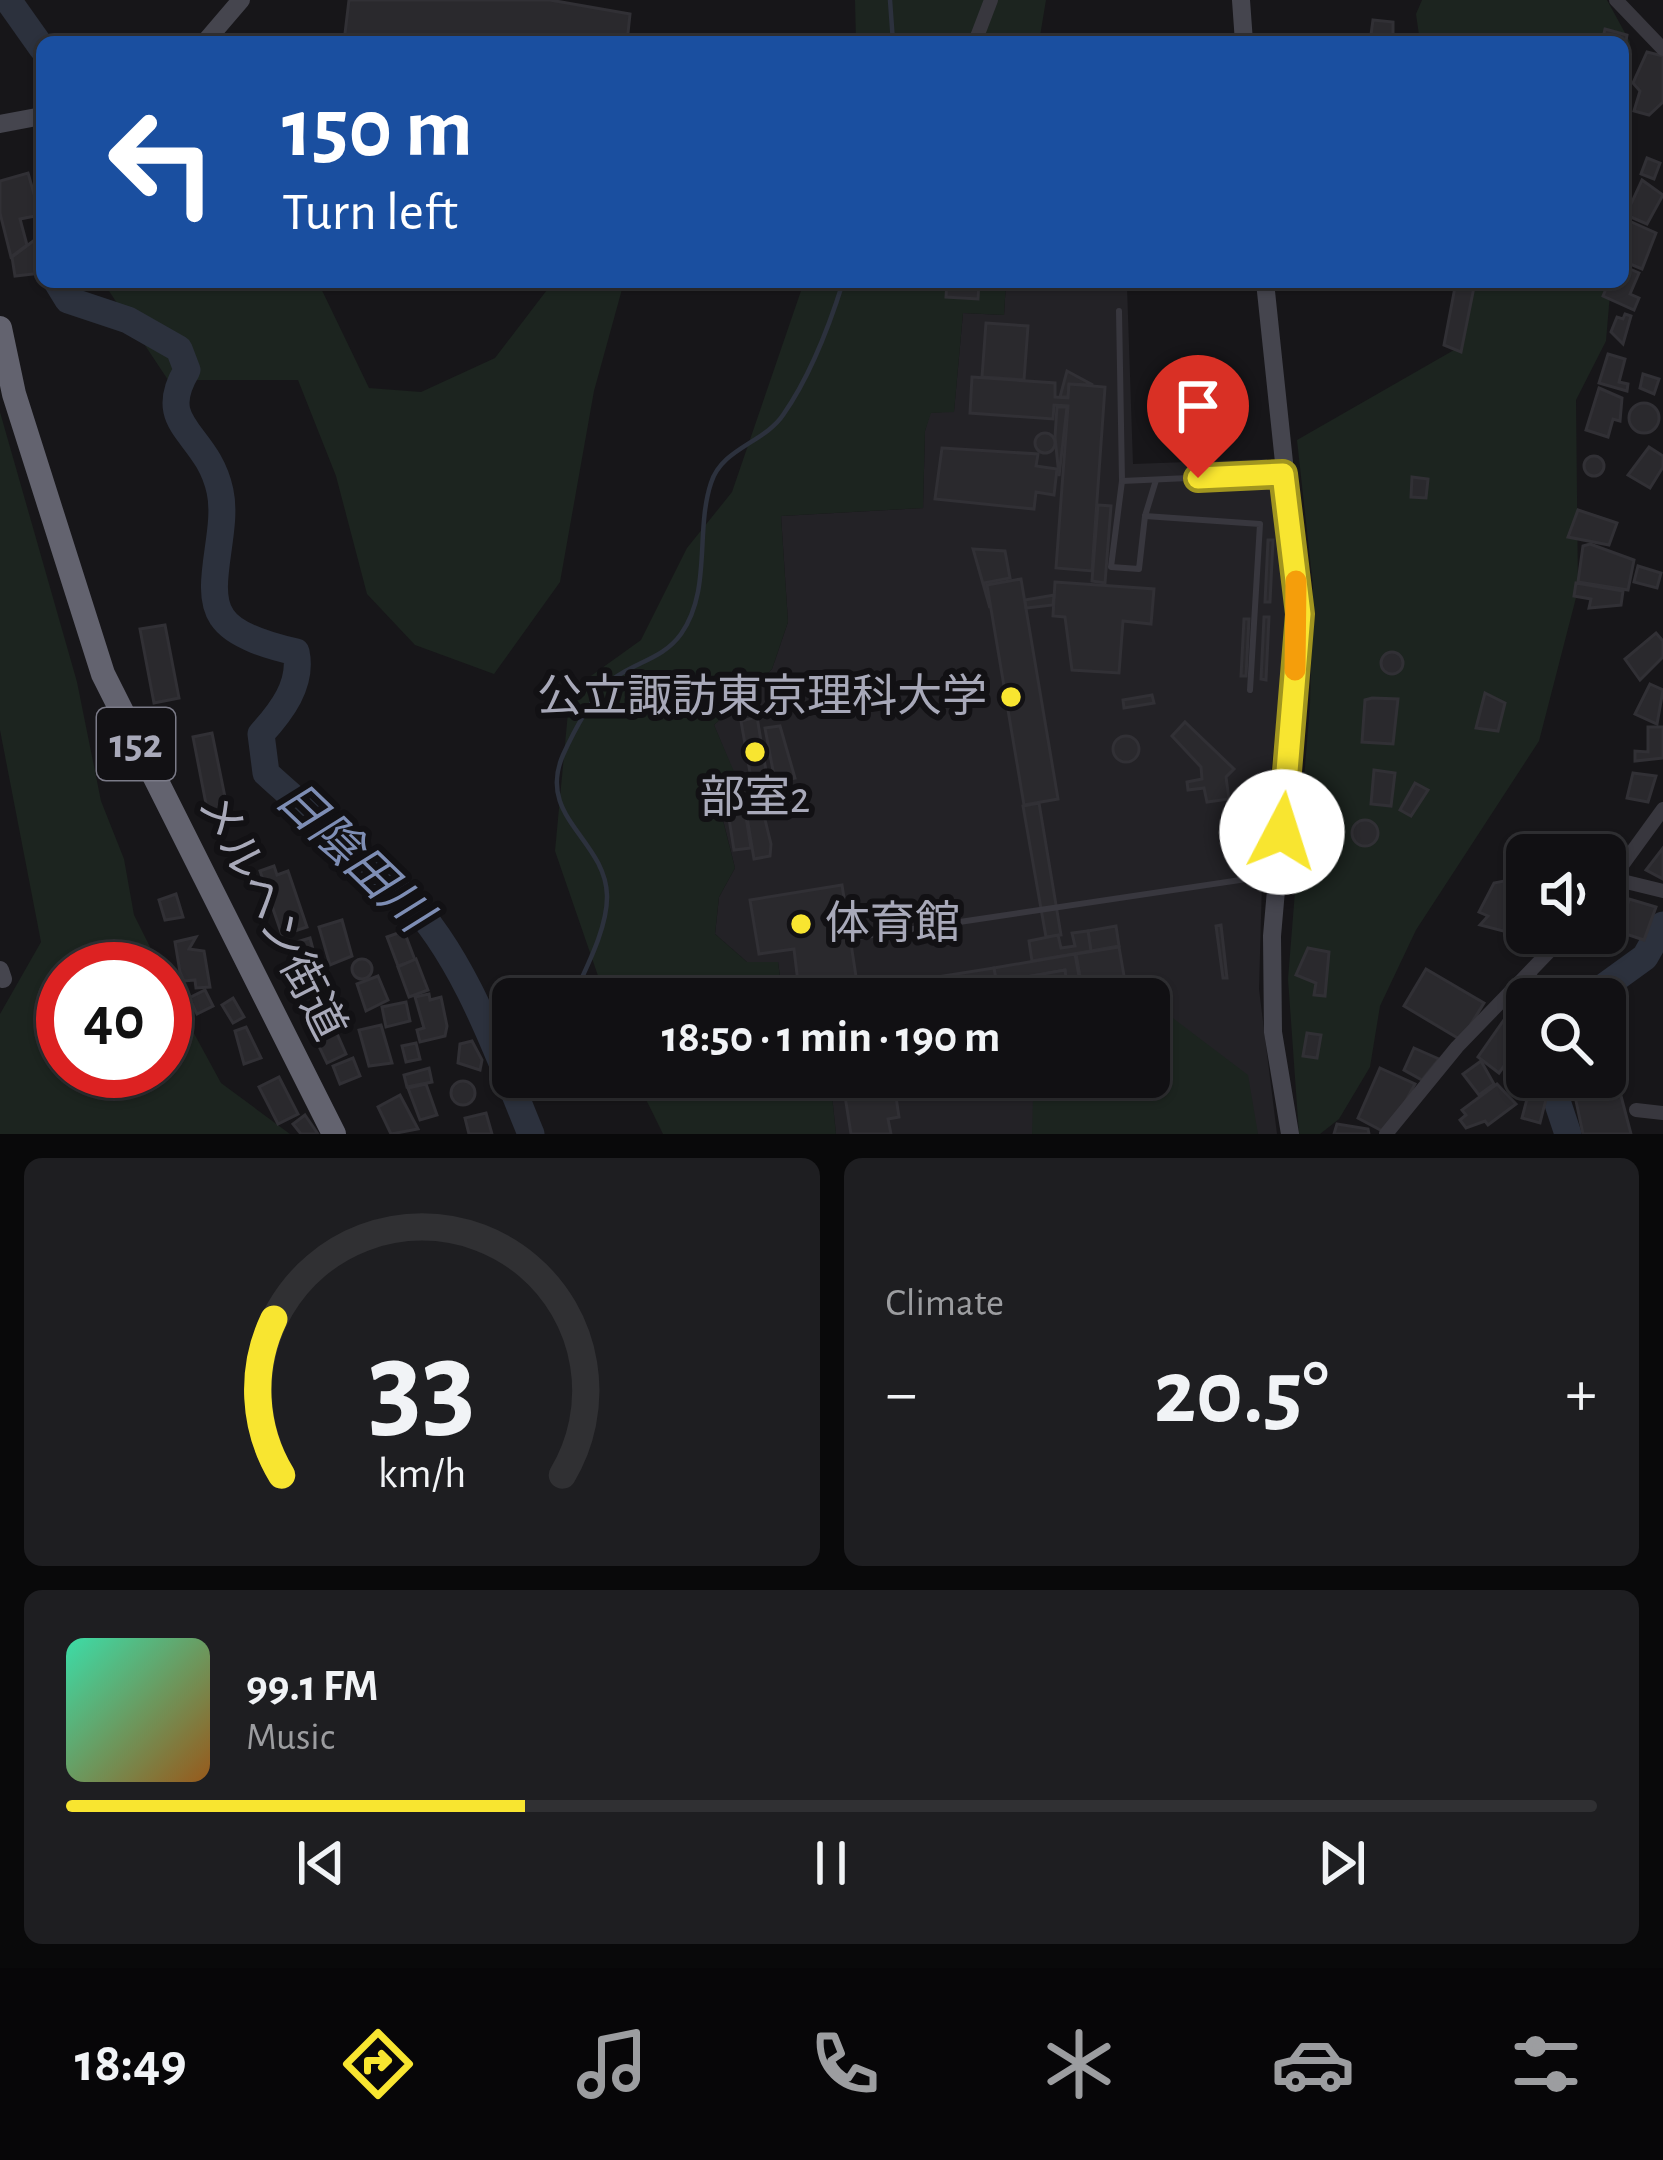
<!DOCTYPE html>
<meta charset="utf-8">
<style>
:root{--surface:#111013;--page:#1e1e21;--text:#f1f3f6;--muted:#9c9da0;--line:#303033;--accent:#f8e530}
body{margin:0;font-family:"Alegreya Sans","Noto Sans JP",sans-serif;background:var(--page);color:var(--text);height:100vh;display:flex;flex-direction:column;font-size:45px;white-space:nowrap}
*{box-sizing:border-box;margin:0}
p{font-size:39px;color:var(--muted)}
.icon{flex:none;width:66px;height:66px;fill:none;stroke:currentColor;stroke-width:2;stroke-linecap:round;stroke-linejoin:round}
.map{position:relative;height:1134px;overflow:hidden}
.drawer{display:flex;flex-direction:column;gap:24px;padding:24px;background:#09090a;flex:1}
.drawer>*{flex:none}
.top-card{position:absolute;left:36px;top:36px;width:1593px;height:252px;border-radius:18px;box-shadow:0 3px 9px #0004,0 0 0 3px var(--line);background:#1a4fa0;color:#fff;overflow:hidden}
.fabs{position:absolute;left:1506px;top:834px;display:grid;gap:24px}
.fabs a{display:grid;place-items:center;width:120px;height:120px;border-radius:18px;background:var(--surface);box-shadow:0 3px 9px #0004,0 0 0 3px var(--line);font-size:60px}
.speed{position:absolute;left:36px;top:942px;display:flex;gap:24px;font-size:60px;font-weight:700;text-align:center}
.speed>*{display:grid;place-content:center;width:156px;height:156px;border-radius:50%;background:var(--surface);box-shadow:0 3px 9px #0004,0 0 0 3px var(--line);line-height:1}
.speed .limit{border:18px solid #d22;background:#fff;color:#111}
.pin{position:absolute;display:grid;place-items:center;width:102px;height:102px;color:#fff;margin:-123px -51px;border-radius:50% 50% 50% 0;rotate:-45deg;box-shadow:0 0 12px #0007}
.pin .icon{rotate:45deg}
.me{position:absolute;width:132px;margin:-66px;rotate:5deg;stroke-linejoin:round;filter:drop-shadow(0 0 9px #0008)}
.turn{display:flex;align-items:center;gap:42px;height:252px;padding:0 48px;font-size:54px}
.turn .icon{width:156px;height:156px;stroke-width:2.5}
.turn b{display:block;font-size:84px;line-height:102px}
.big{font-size:90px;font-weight:700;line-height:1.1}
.drawer .tile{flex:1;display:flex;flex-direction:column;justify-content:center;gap:18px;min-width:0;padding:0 42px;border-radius:18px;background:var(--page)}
.drawer .dial{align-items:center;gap:0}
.dial svg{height:312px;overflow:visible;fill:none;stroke:var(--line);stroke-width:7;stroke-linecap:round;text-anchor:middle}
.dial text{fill:var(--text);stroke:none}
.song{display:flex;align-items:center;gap:36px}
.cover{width:144px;height:144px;border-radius:18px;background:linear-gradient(135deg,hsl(160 70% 55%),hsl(30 70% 35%))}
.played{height:12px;border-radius:6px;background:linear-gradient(90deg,var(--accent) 30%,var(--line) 30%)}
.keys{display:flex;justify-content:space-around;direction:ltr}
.heat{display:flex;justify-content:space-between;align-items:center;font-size:66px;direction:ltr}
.drawer .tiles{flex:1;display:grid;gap:24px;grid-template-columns:1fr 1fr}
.tile:last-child{grid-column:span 2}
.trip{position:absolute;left:492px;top:978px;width:678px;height:120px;border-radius:18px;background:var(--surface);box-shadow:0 3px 9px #0004,0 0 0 3px var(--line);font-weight:700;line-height:120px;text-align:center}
.tab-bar{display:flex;height:192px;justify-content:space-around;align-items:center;background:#070608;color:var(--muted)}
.tab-bar .icon{width:84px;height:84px}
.tab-bar .active{color:var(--accent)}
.tab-bar b{font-size:54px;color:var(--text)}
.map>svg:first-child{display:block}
.built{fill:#232226}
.green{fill:#1c241f}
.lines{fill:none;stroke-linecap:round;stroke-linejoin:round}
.stream{stroke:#2c313d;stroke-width:4.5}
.river{stroke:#2c313d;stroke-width:27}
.building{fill:#2a292d;stroke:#313035;stroke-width:3}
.lane{stroke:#38373e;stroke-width:6}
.street{stroke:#38373e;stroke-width:14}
.secondary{stroke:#45454e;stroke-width:18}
.highway{stroke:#63636f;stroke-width:24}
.route-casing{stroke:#a1951f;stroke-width:30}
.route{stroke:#f8e530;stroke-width:21}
.slow{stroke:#f59e0b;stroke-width:21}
.poi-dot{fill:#f8e530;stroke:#121114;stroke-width:4.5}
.labels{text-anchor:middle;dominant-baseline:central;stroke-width:12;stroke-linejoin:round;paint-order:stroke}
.shield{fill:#121114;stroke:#7b7b88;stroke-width:3}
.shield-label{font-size:42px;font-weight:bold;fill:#a8a9b9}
.poi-label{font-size:45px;fill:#a8a9b9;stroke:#121114;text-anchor:end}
.street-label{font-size:45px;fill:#a8a9b9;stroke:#121114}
.water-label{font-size:48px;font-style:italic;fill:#7e8eb5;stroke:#121114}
</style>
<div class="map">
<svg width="1663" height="1134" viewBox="0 0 1663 1134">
<rect width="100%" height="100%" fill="#171619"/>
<polygon class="built" points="1006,282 1127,286 1133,464 1267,459 1287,624 1263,847 1259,989 1277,1134 836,1134 830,1077 1149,1077 1149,999 783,999 778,962 747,962 715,934 719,897 735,868 714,784 737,781 714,725 772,669 788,622 781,516 923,508 925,431 930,413 954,411 963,313 1004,315"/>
<g class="green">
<polygon points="855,0 1046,0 1039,42 856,42"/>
<polygon points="1422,0 1607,0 1630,42 1623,125 1623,42 1420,42 1416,14"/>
<polygon points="103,282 318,282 369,388 421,392 495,358 553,282 624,282 594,391 560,582 494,674 415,645 367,594 336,476 298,380 168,380"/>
<polygon points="804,282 1006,282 1004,315 963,313 954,412 931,413 925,431 923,508 781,516 788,622 772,669 714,725 738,781 714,785 735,868 719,897 715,934 747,962 778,962 783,999 606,999 555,851 570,691 641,640 687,548 732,492"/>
<polygon points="1453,282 1611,282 1606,341 1576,400 1578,590 1539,741 1416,930 1380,1006 1370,1067 1339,1119 1320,1134 1299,1134 1288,979 1310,704 1313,586 1297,440 1461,346"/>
<polygon points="0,412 77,682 101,801 124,859 134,915 161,969 63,969 63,1071 165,1071 165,980 221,1083 290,1134 0,1134 0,1014 41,942 0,730"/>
<polygon points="1149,1000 1248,1075 1258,1134 1032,1134 1033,1098 1077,1077 1149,1077"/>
<polygon points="635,1077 830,1077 836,1134 663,1134"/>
</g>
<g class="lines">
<g class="stream">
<polyline points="890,0 893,42"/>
<path d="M 572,999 C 585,970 608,928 607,895 C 605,839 536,817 563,755 C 573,733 594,692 613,679 C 637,661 663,659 681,634 C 712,590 695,531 711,483 C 722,448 764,443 783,415 C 811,375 829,327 843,282"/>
<polyline points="512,1080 516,1077"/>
</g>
<g class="river">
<polyline points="8,0 42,48"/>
<path d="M 57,282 L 68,300 L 128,320 L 179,349 L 187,370 C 153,427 207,431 220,491 C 229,532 202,588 222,617 C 235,637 274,647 296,652 C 303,684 281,712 261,734 L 266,773 C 311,815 362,853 405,896 C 465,957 499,1057 531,1134"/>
<polyline points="1587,999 1645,957 1663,925"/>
<polyline points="1563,1077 1557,1101 1568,1134"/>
</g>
</g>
<g class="building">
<polygon points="349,0 550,0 630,14 627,42 344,42"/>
<polygon points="1373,20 1393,22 1393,42 1370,42"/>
<polygon points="1605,29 1627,35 1623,58 1623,42 1602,42"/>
<polygon points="1647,52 1663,56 1663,102 1649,115 1634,111 1640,91 1633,83"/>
<polygon points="1647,158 1660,163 1654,179 1641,174"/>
<polygon points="28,173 40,215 20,219 27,245 11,257 0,213 0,181"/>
<polygon points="1642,180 1663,195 1647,224 1626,215"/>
<polygon points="1627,220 1656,233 1642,269 1623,261"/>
<polygon points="36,239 42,273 15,276 12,257"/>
<polygon points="1623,266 1639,273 1630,294 1639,298 1634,310 1603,296 1609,282 1623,282"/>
<polygon points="947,282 979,282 978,299 946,297"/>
<polygon points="1456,282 1475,282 1461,352 1444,345"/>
<polygon points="1625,314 1631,316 1623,344 1611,332 1617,317 1623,319"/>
<polygon points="986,323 1028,326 1024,380 982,377"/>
<polygon points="1608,354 1625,359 1619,382 1628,384 1627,391 1599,383"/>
<polygon points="1067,371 1093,385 1069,384 1068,397 1060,397"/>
<polygon points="1643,374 1659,379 1654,394 1640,388"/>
<polygon points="972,377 1055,383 1055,397 1068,398 1069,384 1105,387 1092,571 1056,568 1068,406 1054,405 1053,419 970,413"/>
<polygon points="1599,388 1622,398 1620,421 1613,419 1608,437 1586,430"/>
<circle cx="1644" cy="418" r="15"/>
<polygon points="1057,407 1067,407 1059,476 1055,437"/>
<circle cx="1045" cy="443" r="10"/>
<polygon points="1649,447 1663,456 1663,467 1650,488 1628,475"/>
<polygon points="942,448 1038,454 1036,466 1057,469 1054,495 1036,492 1034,509 935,499"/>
<circle cx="1594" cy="466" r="10"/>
<polygon points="1412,477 1428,479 1426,498 1411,497"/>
<polygon points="1098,505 1111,506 1105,583 1092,581"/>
<polygon points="1578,510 1617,523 1609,545 1568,537"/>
<polygon points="1268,540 1273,540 1270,602 1265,602"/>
<polygon points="1590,544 1634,560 1628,590 1578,582 1583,546"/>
<polygon points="973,549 1005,551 1010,578 984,583 990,608"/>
<polygon points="1638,566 1661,573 1657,588 1634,582"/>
<polygon points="1021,579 1058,799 1024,805 987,585"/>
<polygon points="1055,582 1154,589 1151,624 1123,621 1119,673 1072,670 1065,617 1053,616"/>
<polygon points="1576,583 1623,591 1621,605 1589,608 1591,599 1574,596"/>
<polygon points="1054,595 1053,605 1026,608 1025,600"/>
<polygon points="1264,617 1269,617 1266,680 1261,679"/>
<polygon points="1244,619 1249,619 1246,676 1241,676"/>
<polygon points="165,625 179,698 154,703 140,629"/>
<polygon points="1656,633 1663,641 1663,657 1640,680 1625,659"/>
<circle cx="1392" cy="663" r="11"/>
<polygon points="1650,684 1663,690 1657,724 1635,714"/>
<polygon points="1485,693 1505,703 1498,731 1476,728"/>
<polygon points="1152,695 1154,703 1124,708 1123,700"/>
<polygon points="1372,698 1398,699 1393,744 1362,742 1365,700"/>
<polygon points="757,717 768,783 752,784 741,721"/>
<polygon points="1185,722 1234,769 1226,777 1229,799 1207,802 1204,788 1188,790 1187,782 1202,779 1201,767 1172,736"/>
<polygon points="780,726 795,778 790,779 792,790 778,797 765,728"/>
<polygon points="1648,727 1663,727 1663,758 1635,761 1635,751 1648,752"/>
<polygon points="212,733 226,802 219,805 220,812 208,814 193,737"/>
<circle cx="1126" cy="749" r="13"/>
<polygon points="1374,770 1395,773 1391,806 1371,804"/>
<polygon points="1633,773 1656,776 1648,802 1627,798"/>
<polygon points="1415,783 1428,790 1411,816 1400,810"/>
<polygon points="741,785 751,848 734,850 724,787"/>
<polygon points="758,791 771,844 770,856 754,859 743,793"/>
<polygon points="1039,803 1061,935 1046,937 1023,806"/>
<circle cx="1365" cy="833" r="13"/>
<polygon points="1590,834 1613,840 1611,868 1605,867 1605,855 1585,855"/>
<polygon points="1663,848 1663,879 1646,870"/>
<polygon points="1519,855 1527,859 1523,884 1509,874"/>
<polygon points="274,866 277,875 288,871 307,927 282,935 260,871"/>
<polygon points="1504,881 1525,896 1511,933 1480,925 1488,916 1479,912 1494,883"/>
<polygon points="842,885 857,983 816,990 818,999 800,999 794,949 759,954 750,900"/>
<polygon points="176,894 183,917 165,920 159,900"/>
<polygon points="1629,899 1656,907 1644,940 1620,932"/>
<polygon points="342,920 352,956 330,965 319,927"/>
<polygon points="1221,925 1227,978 1223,978 1216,926"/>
<polygon points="1116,926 1119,946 1091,951 1088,931"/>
<polygon points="404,931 415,960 398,966 387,937"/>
<polygon points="1088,931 1091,951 1032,961 1029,941 1058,935 1061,948 1075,946 1072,933"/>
<polygon points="196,937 189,949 204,951 210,987 196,988 195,980 184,981 180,972 175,942"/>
<polygon points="310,938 321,980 303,989 290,944"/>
<polygon points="1119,947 1128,999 1084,999 1076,954"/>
<polygon points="1308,948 1329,952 1325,996 1314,995 1316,983 1296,975"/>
<polygon points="1075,954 1083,999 1069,999 1065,970 1020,978 1024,999 999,999 994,968"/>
<polygon points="416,959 428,990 409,997 398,967"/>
<circle cx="362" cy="969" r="10"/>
<polygon points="994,968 999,999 895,999 893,984"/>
<polygon points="1426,969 1484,1003 1461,1040 1404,1006"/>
<polygon points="1065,970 1069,999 1024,999 1021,978"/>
<polygon points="378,976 388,1000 366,1011 357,984"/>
<polygon points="205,990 213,1006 197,1014 189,998"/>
<polygon points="429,994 430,1000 441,997 447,1026 445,1036 420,1042 417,1030 424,1028 415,997"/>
<polygon points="233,998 244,1017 233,1023 222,1005"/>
<polygon points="406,1002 410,1021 386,1027 382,1007"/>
<polygon points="1506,1017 1527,1036 1514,1053 1507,1048 1512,1055 1499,1073 1478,1057"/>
<polygon points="381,1025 392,1063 369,1066 359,1030"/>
<polygon points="246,1027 261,1058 244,1064 235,1031"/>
<polygon points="335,1029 346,1054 327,1063 314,1036"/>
<polygon points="1307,1033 1321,1035 1317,1058 1303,1056"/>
<polygon points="472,1041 482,1060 480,1070 458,1063 460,1044"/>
<polygon points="416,1043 420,1059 406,1062 402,1046"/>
<polygon points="1414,1048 1439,1059 1422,1080 1404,1070"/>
<polygon points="353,1058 360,1076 340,1084 333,1066"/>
<polygon points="1481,1061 1494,1084 1479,1095 1463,1074"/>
<polygon points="429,1068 432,1082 407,1087 404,1075"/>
<polygon points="1380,1068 1415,1084 1388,1134 1358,1118"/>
<polygon points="1615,1073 1631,1134 1583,1134 1571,1077 1584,1081"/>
<polygon points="279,1077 298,1114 278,1124 259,1087"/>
<polygon points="842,1077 893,1077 899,1117 888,1119 891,1134 851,1134"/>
<circle cx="463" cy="1093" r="12"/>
<polygon points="426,1084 437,1115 420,1120 408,1088"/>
<polygon points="1497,1084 1516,1104 1488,1125 1485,1121 1466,1128 1460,1120 1466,1115 1462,1110"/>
<polygon points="400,1095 418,1129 391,1134 378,1107"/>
<polygon points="1528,1095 1546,1099 1540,1123 1522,1118"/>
<polygon points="486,1113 492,1134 469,1134 465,1118"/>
<polygon points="305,1115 318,1134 301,1134 293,1124"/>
<polygon points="1337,1124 1368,1129 1369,1134 1334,1134"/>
</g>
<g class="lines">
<g class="lane">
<polyline points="1119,311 1122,481 1111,567 1139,569 1145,516 1156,480"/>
<polyline points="1122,481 1280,474"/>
<polyline points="1145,516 1260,524 1250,690"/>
<polyline points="859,937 1274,875"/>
</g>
<g class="street">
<polyline points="1616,0 1663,49"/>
<polyline points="975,42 991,0"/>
<polyline points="1614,879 1663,891"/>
<polyline points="1605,889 1663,809"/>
<polyline points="1529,976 1550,999"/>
<polyline points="1636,1110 1663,1113"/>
<polyline points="1386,1134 1457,1047 1567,933"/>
</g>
<g class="secondary">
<polyline points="1241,0 1244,42"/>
<polyline points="205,42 241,0"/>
<polyline points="0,124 42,116"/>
<polyline points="1265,282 1300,614 1272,936 1273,1032 1290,1134"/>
<polyline points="0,970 3,979"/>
</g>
<polyline class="highway" points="0,328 14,394 103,674 334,1134"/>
</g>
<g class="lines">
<g class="route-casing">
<polyline id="route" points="1198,478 1283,474 1300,614 1282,832"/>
</g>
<use href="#route" class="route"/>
<polyline class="slow" points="1295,670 1296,581"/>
</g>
<g class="poi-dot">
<circle cx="1011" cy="697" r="12"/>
<circle cx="755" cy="752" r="12"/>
<circle cx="801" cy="924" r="12"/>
</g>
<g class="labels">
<rect class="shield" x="97" y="708" width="78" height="72" rx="9"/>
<g class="shield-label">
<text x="136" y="744">152</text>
</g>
<g class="poi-label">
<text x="987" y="697">公立諏訪東京理科大学</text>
<text x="755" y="798" text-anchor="middle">部室2</text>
<text x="825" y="924" text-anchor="start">体育館</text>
</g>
<g class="street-label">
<text transform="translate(271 917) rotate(63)">メルヘン街道</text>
</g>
<g class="water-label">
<text transform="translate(352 857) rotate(44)">日陰田川</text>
</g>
</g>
</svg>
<div class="fabs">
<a><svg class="icon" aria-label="sound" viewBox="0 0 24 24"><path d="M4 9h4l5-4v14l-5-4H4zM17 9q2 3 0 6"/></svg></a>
<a><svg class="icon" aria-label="search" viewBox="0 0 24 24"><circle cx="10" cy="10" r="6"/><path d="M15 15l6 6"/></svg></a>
</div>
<div class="speed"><div class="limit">40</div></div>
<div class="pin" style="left:1198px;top:478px;background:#d93025"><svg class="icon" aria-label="arrive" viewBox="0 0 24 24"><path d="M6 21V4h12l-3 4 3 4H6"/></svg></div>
<svg class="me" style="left:1282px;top:832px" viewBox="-20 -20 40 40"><circle r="19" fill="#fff"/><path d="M0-13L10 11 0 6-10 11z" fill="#f8e530"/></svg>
<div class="trip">18:50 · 1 min · 190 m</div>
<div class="top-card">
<div class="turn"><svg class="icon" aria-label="left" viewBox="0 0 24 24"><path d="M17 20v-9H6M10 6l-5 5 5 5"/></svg><div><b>150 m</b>Turn left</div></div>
</div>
</div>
<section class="drawer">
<div class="tiles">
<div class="tile dial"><svg viewBox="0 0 100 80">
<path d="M14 69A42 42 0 1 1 86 69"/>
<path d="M14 69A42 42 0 0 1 12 29" stroke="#f8e530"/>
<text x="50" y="56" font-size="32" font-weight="700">33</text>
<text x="50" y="72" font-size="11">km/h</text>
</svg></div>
<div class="tile"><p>Climate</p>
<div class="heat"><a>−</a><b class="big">20.5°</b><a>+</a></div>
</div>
<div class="tile">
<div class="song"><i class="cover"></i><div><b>99.1 FM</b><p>Music</p></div></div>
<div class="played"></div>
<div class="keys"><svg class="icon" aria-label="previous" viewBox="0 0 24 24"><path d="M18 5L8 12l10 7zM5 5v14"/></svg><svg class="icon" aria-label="pause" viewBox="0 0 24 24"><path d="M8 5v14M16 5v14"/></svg><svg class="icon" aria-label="next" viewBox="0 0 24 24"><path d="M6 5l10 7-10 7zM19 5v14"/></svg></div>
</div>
</div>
</section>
<nav class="tab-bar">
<b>18:49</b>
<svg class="icon active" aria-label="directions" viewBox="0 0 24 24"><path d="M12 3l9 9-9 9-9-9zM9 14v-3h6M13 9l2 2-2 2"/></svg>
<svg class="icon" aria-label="music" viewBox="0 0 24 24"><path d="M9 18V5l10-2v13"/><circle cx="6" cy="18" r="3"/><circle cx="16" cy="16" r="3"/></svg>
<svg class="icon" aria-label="phone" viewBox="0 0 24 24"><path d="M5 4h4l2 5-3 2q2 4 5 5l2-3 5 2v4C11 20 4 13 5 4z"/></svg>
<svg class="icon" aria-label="climate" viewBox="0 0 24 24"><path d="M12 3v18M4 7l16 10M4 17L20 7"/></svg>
<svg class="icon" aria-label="car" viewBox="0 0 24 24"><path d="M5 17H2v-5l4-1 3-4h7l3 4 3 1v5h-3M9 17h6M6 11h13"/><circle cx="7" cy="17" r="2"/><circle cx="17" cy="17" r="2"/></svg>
<svg class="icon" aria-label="filters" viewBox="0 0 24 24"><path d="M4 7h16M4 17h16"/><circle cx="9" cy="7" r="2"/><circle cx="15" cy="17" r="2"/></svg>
</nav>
